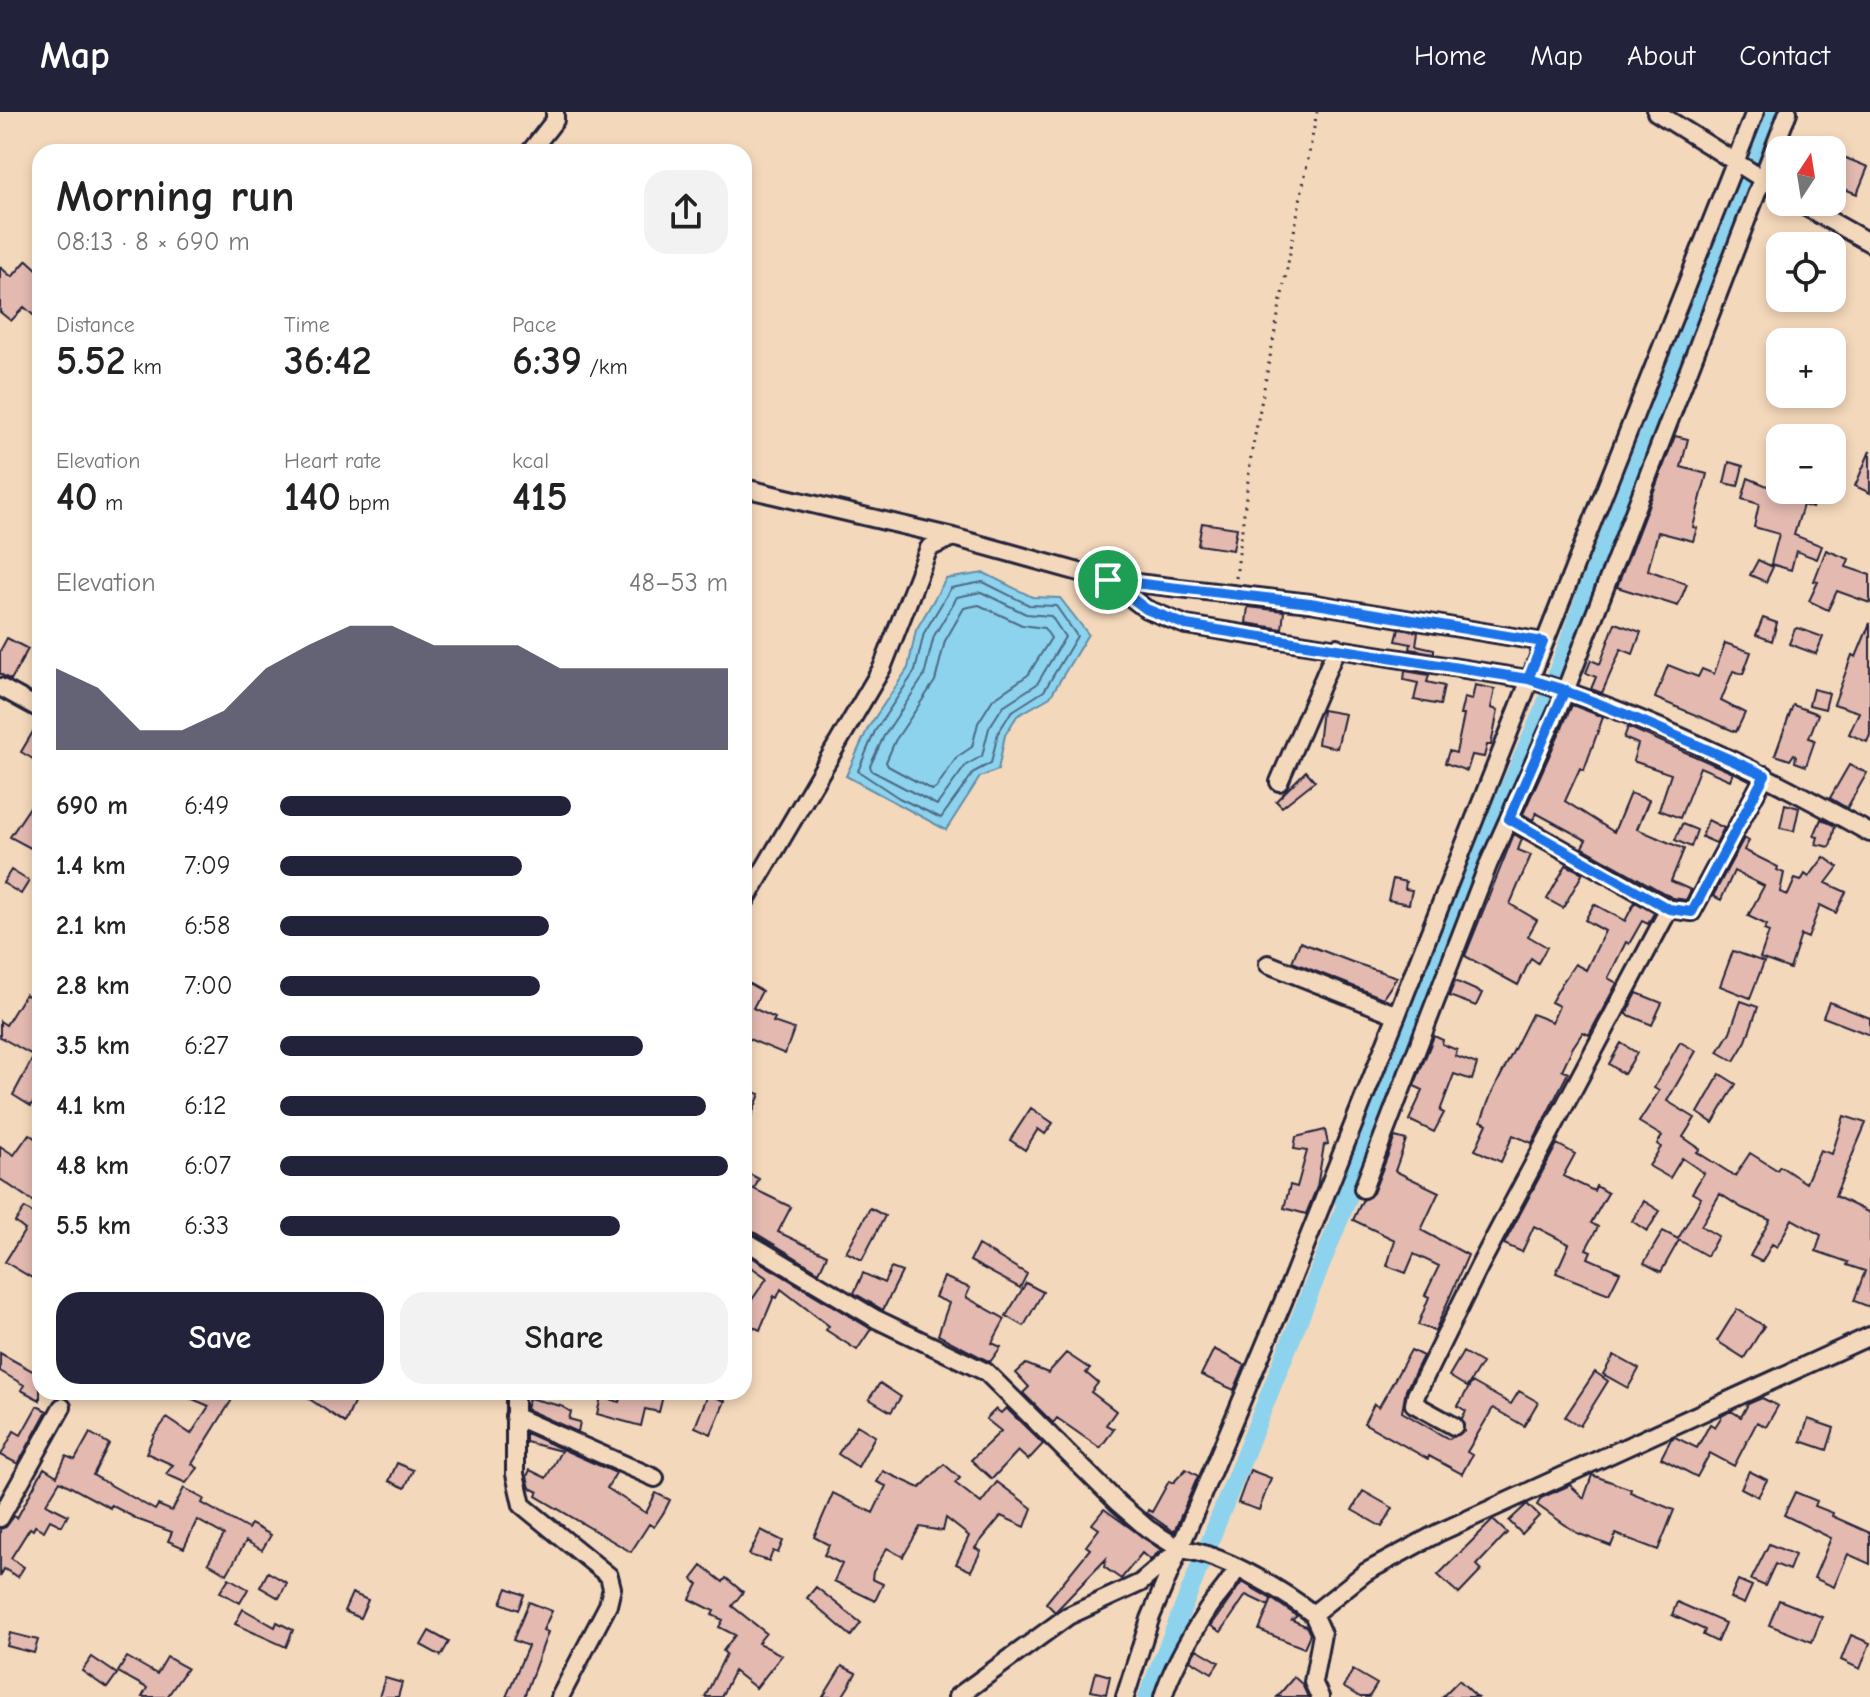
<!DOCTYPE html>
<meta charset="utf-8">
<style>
:root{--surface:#fff;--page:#f2f2f2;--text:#222;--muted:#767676;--accent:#22223b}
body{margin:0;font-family:"Comic Neue",sans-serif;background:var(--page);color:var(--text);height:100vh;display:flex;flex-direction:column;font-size:30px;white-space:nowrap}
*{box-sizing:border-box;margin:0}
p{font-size:26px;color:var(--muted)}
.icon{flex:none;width:44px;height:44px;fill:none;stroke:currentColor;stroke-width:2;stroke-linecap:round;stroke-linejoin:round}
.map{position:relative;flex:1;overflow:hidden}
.panel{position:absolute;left:32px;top:32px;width:720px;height:1256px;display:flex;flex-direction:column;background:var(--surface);border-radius:24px;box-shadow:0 4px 12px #0003}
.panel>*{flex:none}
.needle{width:52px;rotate:12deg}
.tools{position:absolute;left:1766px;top:24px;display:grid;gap:16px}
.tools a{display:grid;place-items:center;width:80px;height:80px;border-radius:16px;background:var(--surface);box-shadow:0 4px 12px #0003;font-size:40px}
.pin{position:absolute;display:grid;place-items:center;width:68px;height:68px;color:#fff;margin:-34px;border:4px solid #fff;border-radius:50%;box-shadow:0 2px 8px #0007}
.round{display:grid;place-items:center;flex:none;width:84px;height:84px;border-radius:24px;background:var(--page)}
.overview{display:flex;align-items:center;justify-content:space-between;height:136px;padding:0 24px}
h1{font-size:44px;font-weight:800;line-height:60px}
.metrics{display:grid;grid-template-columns:repeat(3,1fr);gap:12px;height:136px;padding:8px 24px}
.metrics div{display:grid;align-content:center}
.metrics b{font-size:40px;font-weight:800}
.metrics small{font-size:22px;font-weight:400}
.metrics p{font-size:22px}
.chart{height:224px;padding:16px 24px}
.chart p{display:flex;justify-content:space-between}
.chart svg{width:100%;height:144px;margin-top:8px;fill:var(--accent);opacity:.7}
.cta{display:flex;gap:16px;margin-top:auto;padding:16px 24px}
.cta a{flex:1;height:92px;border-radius:24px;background:var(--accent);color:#fff;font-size:32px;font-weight:800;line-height:92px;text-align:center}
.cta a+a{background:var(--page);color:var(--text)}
ul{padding:0 24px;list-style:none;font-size:26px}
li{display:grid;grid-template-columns:128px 96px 1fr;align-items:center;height:60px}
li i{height:20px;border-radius:10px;background:var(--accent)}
header{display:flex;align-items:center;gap:48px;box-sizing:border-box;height:112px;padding:0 40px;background:var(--accent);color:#fff}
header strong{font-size:38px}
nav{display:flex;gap:44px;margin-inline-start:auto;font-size:28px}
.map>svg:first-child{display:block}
.water{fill:#8dd3ee;stroke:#628ca6;stroke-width:2}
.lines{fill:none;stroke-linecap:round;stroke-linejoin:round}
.shore{stroke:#4d6983;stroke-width:2}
.canal{stroke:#8dd3ee;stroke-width:18}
.building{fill:#e3b9b0;stroke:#22223b;stroke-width:2}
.minor-casing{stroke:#22223b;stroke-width:22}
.path{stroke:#22223b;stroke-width:3;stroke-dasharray:2 6;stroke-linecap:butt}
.minor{stroke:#f4d8bb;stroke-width:16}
.route-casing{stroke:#fff;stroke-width:16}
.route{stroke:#1a73e8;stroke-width:10}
</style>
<header>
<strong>Map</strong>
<nav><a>Home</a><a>Map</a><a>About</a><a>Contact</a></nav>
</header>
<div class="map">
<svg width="1870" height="1585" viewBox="0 0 1870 1585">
<rect width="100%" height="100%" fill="#f4d8bb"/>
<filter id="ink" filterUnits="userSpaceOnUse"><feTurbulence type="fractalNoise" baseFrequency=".0125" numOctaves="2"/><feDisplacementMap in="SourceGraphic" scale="16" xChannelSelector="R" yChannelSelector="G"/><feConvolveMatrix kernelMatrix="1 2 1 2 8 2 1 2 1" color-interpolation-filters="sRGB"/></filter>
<g filter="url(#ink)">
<path class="water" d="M984 461 1032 485 1060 486 1088 522 1050 585 1017 604 1005 623 998 658 980 665 946 718 846 664 868 616 908 556 916 518 946 467Z"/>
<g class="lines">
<path class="shore" d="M983 470 1029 493 1056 494 1077 524 1044 579 1011 600 998 621 991 651 974 660 941 706 899 686 858 659 875 619 915 559 924 521 951 476Z
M981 480 1026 502 1051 504 1065 525 1037 572 1003 594 989 616 982 644 966 653 937 693 872 659 870 654 884 624 924 564 934 524 957 485Z
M979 493 1022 513 1044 516 1051 526 1028 563 993 587 978 611 972 635 957 645 936 676 932 678 888 654 886 650 895 629 935 569 945 529 964 496Z"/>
<path class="canal" d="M1343 1088 1463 780 1544 596 1589 473 1776 0
M1147 1585 1351 1079"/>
</g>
<path class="building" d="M1836 42 1868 55 1857 82 1832 72V51Z
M27 148 40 160V209L24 195 11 209 0 200V155L12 165Z
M1675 324 1688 327 1681 355 1707 362 1693 415 1697 416 1693 429 1658 420 1648 458 1687 472 1678 494 1617 475Z
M1870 339V381L1855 374Z
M1729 350 1743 354 1738 374 1724 371Z
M1748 366 1801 388 1804 378H1819L1812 396 1803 393 1794 423 1822 434 1817 447 1796 439 1791 458 1771 452 1779 422 1754 415 1759 392 1742 387Z
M1202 411 1237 416 1233 438 1198 433Z
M1826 438 1849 447 1846 455 1870 463V491L1837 479 1828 498 1809 489 1818 470 1814 469Z
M1758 448 1773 455 1766 470 1750 463Z
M1248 495 1284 499 1282 517 1246 511Z
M1763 506 1777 511 1772 529 1756 523Z
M1615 511 1641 520 1633 542 1621 537 1602 581 1591 577 1596 565 1586 561 1591 548 1600 552Z
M1870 511V623L1867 630 1849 622 1859 600 1834 592 1852 543 1856 545Z
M1798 516 1823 525 1816 542 1789 532 1795 517Z
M1399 517 1418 520 1416 533 1434 537V541L1410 537 1411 532 1396 529Z
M7 526 28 537 11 568 0 562V539Z
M1725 531 1751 540 1743 562 1733 559 1721 589 1745 601 1736 620 1655 586 1668 553 1698 565 1702 557 1714 562Z
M1405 559 1429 563 1427 570 1444 574 1440 593 1414 588 1418 571 1404 568Z
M1475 573 1495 577 1491 596 1498 598 1491 633H1487L1484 645 1472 643 1467 659 1445 651 1449 639 1456 641 1464 603H1460L1464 586 1472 588Z
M1813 577 1829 581 1825 597 1809 593Z
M1572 593 1603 605 1584 658 1580 656 1565 689 1614 720 1630 681 1649 688 1637 717 1684 737 1671 769 1691 778 1686 788 1673 786 1582 735 1586 728 1536 701 1533 708 1523 702Z
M1793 593 1818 602 1809 626 1815 628 1806 654 1795 650 1796 643 1794 642 1790 648 1775 643Z
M1322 598 1345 602 1337 636 1318 632Z
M40 608V635L33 647 21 640Z
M1628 615 1733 661 1730 668 1700 655 1680 706 1659 698 1671 662 1633 649 1638 632 1624 626Z
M1849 653 1867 661 1847 696 1830 686Z
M1306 659 1315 669 1282 695 1276 689Z
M40 680V741L10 725Z
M1785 692 1799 696 1794 719 1780 716Z
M1821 707 1835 714 1830 735 1816 732 1818 725 1814 724Z
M1708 708 1724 716 1716 731 1702 725Z
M1682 712 1697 718 1691 735 1675 728Z
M1514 722 1522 727 1518 738 1531 743 1510 792 1537 808 1528 824 1547 835 1538 851 1531 846 1518 873 1465 844Z
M1744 726 1749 729 1744 738 1778 755 1777 758 1784 761 1780 780 1788 783 1795 767 1801 769 1805 762 1809 765 1824 745 1838 755 1826 771 1846 780 1836 801 1820 793 1808 826 1801 823 1790 857 1760 846 1769 820 1764 818 1767 813 1748 804 1764 774 1734 759 1721 788 1713 784Z
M1566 753 1583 761 1563 796 1547 787Z
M11 758 29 769 21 782 3 771Z
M1393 767 1406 770 1405 777 1412 778 1409 792 1388 788Z
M1635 790 1654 801 1648 812 1642 809 1629 832 1626 830 1608 866 1617 871 1589 923 1583 920 1573 935 1562 958 1568 961 1532 1031 1513 1023 1501 1050 1475 1038 1487 1012 1481 1009 1491 983 1532 902 1552 910 1559 894 1551 890 1562 871 1575 852 1586 858 1605 819 1585 808 1594 792 1625 809Z
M1300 830 1352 850 1397 865 1383 886 1292 850Z
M1733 839 1764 850 1750 886 1720 874Z
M1455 869 1482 881 1476 894 1449 884Z
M748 871 762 879 753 896 775 906 773 910 794 917 785 942 744 925V878Z
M1637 881 1662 891 1652 913 1626 902Z
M25 882 40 890V917L33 929 40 933V979L31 994 13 983 34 944 0 925V909L6 913Z
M1741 889 1758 895 1746 929 1734 949 1718 940 1730 920Z
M1829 890 1870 906V923L1823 905Z
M1434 924 1443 928 1442 932 1457 938 1455 944 1477 952 1472 968 1454 962 1440 999 1444 1001 1434 1020 1409 1008 1423 978 1414 974Z
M1680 930 1696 939 1667 989 1695 1006 1683 1025 1700 1037 1697 1040 1735 1064 1750 1041 1777 1058 1780 1054 1806 1071 1820 1038 1832 1042 1844 1004 1866 1011 1835 1084 1870 1101V1195L1854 1189 1865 1159 1847 1153 1848 1150 1816 1139 1821 1123 1792 1107 1777 1135 1772 1132 1762 1150 1750 1144 1770 1108 1742 1096 1720 1082 1701 1114 1718 1124 1707 1144 1679 1128 1661 1160 1644 1151 1663 1119 1678 1127 1701 1086 1692 1081 1704 1061 1682 1046 1670 1066 1649 1054 1661 1035 1657 1032 1662 1024 1639 1010 1659 979 1654 976Z
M1621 931 1637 941 1624 962 1609 952Z
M1720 962 1736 972 1713 1011 1698 1001Z
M744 976 760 982 745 1020H744Z
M1031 996 1053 1011 1045 1022 1038 1017 1025 1038 1010 1028Z
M1325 1018 1328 1032 1324 1033 1317 1075 1306 1102 1284 1096 1290 1073 1297 1075 1307 1039 1294 1037 1296 1025Z
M29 1022 40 1030V1094L0 1067V1034L14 1043Z
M1395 1025 1406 1028 1395 1059 1439 1080 1421 1118 1468 1143 1435 1219 1418 1213 1429 1185 1425 1183 1439 1154 1414 1142 1406 1161 1387 1154 1395 1128 1353 1108 1362 1089 1373 1081Z
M1557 1032 1575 1042 1563 1064 1594 1079 1596 1074 1608 1081 1591 1111 1598 1115 1586 1137 1591 1139 1588 1146 1620 1160 1609 1182 1556 1161 1569 1132 1534 1114 1522 1140 1504 1132Z
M744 1059 759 1067 754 1077 791 1095 778 1120 827 1143 819 1160 744 1114Z
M1644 1089 1660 1099 1647 1119 1632 1109Z
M25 1096 40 1106V1156L34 1167 5 1150 25 1118 15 1110Z
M870 1096 885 1104 862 1148 846 1140Z
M978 1133 1027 1162 1020 1176 970 1149Z
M748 1143 871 1217 857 1238 826 1218 829 1214 781 1177 777 1186 774 1184 760 1218 744 1211V1186L751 1189 767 1166 744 1150Z
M891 1156 902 1160 883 1198 854 1181 863 1161 884 1171Z
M944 1165 970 1176 966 1185 1005 1207 992 1231 1001 1235 990 1250 938 1223 949 1191 935 1185Z
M1026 1171 1043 1180 1024 1214 1006 1204Z
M1737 1197 1764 1214 1744 1246 1717 1229Z
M1214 1237 1245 1253 1234 1278 1201 1263Z
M1411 1238 1423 1244 1406 1278 1402 1300 1449 1327 1464 1319 1462 1306 1466 1299 1458 1294 1472 1270 1511 1292 1519 1279 1538 1290 1524 1314 1493 1296 1467 1340 1472 1343 1462 1362 1429 1344 1428 1347 1364 1311 1374 1292 1379 1295Z
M1463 1240 1482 1251 1467 1275 1449 1264Z
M0 1241 40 1263V1288L21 1278 24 1273 0 1259Z
M1066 1241 1090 1257 1086 1261 1098 1271 1091 1280 1116 1299 1106 1313 1114 1317 1100 1336 1057 1306 1053 1311 1023 1281 1029 1275 1016 1261 1026 1252 1048 1261Z
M1614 1243 1639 1257 1628 1276 1603 1262Z
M1595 1260 1608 1269 1580 1314 1565 1305Z
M880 1271 901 1285 891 1300 869 1287Z
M176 1280H219L233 1286 192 1352 198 1356 186 1371 166 1362 173 1353 146 1341 154 1323 167 1306 191 1322 209 1294Z
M299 1280H359L345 1311Z
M623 1280H664L659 1300 645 1297 641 1314 597 1302 601 1285 620 1290Z
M708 1282 725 1289 711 1322 695 1315Z
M529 1286 561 1294 571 1300 569 1307 580 1310 578 1320 526 1297Z
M1762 1286 1778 1294 1766 1315 1757 1310 1734 1354 1710 1341 1697 1365 1661 1346 1671 1327 1675 1325 1697 1336 1710 1312 1715 1315 1722 1304 1731 1299 1741 1305 1748 1292Z
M37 1294 47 1299 18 1352 1 1343 14 1319 21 1323Z
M1006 1296 1043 1332 1028 1348 1018 1339 992 1367 971 1348 1001 1319 986 1307 996 1297 1001 1301Z
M1808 1307 1834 1316 1827 1338 1801 1329Z
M857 1313 875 1324 858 1355 838 1342Z
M90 1321 109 1332 93 1363 155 1398 158 1393 172 1399 184 1376 204 1387 202 1391 248 1417 251 1412 271 1423 262 1438 246 1429 227 1462 208 1451 224 1423 197 1408 184 1436 168 1429 172 1420 139 1408 111 1393 110 1396 60 1369 46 1392 68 1403 62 1414 50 1408 44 1419 35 1414 33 1418 30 1416 11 1446 24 1455 18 1465 4 1457 0 1465V1417L6 1415 14 1404 17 1406 44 1356 57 1364 66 1344 75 1348Z
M526 1321 616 1361 607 1376 646 1401 656 1381 670 1388 664 1400 654 1415 649 1412 631 1440 536 1384 538 1380 530 1376 527 1364 530 1358 546 1366 561 1339 526 1330Z
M397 1351 413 1358 405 1376 389 1369Z
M944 1352 960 1366 955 1371 981 1391 997 1370 1032 1396 1025 1415 1001 1404 975 1436 981 1439 971 1459 956 1452 969 1424 946 1406 943 1419 920 1415 903 1445 887 1436 873 1460 872 1467 883 1472 875 1489 834 1469 842 1452 824 1443 829 1433 814 1425 833 1381 873 1401 886 1374 877 1370 883 1359 920 1376Z
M1186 1357 1198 1364 1174 1420 1147 1401 1148 1398 1152 1400 1169 1369 1173 1371Z
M1250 1358 1271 1366 1259 1398 1238 1391Z
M1749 1359 1767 1368 1758 1385 1741 1376Z
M1592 1363 1631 1377 1630 1380 1674 1398 1658 1438 1616 1422 1611 1434 1577 1421 1537 1393 1541 1386 1570 1373 1584 1386Z
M1363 1379 1393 1396 1382 1415 1352 1398Z
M1795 1380 1817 1389 1815 1394 1833 1401 1832 1404 1870 1421V1452L1848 1442 1834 1475 1814 1466 1831 1426 1784 1403Z
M1527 1392 1539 1404 1522 1422 1509 1409Z
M1104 1397 1161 1438 1150 1448 1142 1441 1121 1467 1104 1455 1106 1447 1055 1500 1046 1491 1090 1437 1086 1434 1099 1417 1092 1412Z
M1493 1408 1507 1421 1477 1453 1482 1458 1459 1482 1438 1463Z
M761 1418 783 1429 778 1441 773 1439 769 1449 749 1443Z
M1769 1432 1795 1443 1789 1458 1775 1452 1765 1474 1751 1468Z
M702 1454 723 1470 726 1466 743 1480 732 1494 766 1521 758 1531 782 1543 756 1576 734 1559 721 1585H705L726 1542 723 1539 735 1523 719 1515 723 1508 712 1503 714 1499 690 1487 698 1472 692 1467Z
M268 1460 287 1471 279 1486 260 1475Z
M229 1466 248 1477 240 1491 220 1480Z
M1738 1468 1752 1474 1744 1492 1730 1486Z
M1242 1470 1271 1487 1269 1494 1246 1483 1221 1520 1211 1514Z
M816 1475 861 1511 851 1524 807 1486Z
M507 1476 524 1483 518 1498 501 1491Z
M352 1481 368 1488 360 1506 344 1499Z
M1272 1487 1297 1504 1292 1508 1306 1514 1310 1522 1304 1536 1259 1518Z
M1779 1488 1822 1505 1812 1530 1769 1513Z
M529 1490 552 1499 543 1518 548 1520 524 1585H506L528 1534 513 1528Z
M1677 1490 1725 1511 1717 1530 1703 1523 1705 1518 1672 1503Z
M243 1497 275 1515 277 1510 293 1518 286 1535 235 1512Z
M429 1519 449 1530 441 1544 421 1533Z
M10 1521 38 1528 34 1541 7 1534Z
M1851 1523 1870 1531 1860 1557 1841 1548Z
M1197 1537 1219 1550 1212 1561 1190 1548Z
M92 1545 117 1562 107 1576 82 1559Z
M127 1545 157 1562 167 1545 187 1556 167 1585H142L147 1576 118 1560Z
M842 1554 856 1561 849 1574 842 1585H823Z
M1353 1558 1377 1572 1369 1585H1360L1343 1575Z
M1096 1560 1110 1564 1106 1582 1091 1579Z
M1294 1565 1302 1572 1308 1585H1277Z
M385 1566 402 1571 398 1585H379Z
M1459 1568 1477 1585H1442Z"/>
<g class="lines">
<g class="minor-casing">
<path id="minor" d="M1656 0 1780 78
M530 40 555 8V0
M1797 90 1870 131
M744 376 953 425
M1110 468 1310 491 1543 530
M0 575 40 597
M1279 670 1337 535
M1509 707 1669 797 1692 800 1765 663
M744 791 882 556 929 436 953 425 1108 468 1146 497 1186 513 1528 567C1648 604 1762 660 1870 721
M1268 852 1397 903
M1363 1077 1488 753 1561 590 1788 0
M744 1128 876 1207 986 1260 1118 1391 1148 1417 1180 1437
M515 1280V1362L522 1393 609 1464 612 1476 608 1493 560 1585
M514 1304 655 1366
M1454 1314 1414 1292 1416 1283 1480 1153 1669 797
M0 1406 62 1295
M1313 1502 1322 1522 1313 1570 1320 1585
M957 1585 1068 1504 1140 1471 1180 1437C1220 1441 1281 1477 1313 1502L1366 1460 1438 1421 1870 1224
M1125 1585 1150 1507 1283 1190 1755 0
M1163 1585C1172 1555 1190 1525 1207 1499 1217 1483 1229 1474 1236 1457"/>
</g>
<path class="path" d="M1236 466 1251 344 1317 0"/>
<use href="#minor" class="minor"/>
</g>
</g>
<g class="lines" filter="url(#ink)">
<g class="route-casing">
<path id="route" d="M1108 468 1146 497 1186 513 1528 567 1565 578 1509 707 1669 797 1692 800 1765 663C1687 629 1610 592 1528 567L1543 530 1310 491 1108 468"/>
</g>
<use href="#route" class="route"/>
</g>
</svg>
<div class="tools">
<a><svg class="needle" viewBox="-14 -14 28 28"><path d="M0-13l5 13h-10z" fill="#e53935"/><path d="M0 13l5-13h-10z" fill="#767676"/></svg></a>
<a><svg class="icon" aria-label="locate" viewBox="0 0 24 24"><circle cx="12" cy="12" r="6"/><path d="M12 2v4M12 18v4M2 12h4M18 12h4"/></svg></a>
<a>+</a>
<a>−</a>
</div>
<div class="pin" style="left:1108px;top:468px;background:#1e9e55"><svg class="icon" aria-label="arrive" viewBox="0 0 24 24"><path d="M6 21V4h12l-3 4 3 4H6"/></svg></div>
<section class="panel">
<div class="overview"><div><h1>Morning run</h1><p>08:13 · 8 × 690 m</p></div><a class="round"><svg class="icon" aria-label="share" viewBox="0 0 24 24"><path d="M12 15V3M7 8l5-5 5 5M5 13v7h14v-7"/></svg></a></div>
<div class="metrics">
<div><p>Distance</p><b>5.52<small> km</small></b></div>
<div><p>Time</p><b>36:42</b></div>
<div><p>Pace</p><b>6:39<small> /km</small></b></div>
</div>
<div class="metrics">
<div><p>Elevation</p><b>40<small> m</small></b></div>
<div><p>Heart rate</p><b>140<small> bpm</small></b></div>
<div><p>kcal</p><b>415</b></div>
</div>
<div class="chart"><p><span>Elevation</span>48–53 m</p>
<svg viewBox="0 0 160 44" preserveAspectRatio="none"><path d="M0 44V19L10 25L20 38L30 38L40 32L50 19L60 12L70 6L80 6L90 12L100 12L110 12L120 19L130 19L140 19L150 19L160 19V44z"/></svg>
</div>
<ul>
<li><b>690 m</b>6:49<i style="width:65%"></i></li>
<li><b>1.4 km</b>7:09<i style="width:54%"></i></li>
<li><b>2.1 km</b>6:58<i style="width:60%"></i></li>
<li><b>2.8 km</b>7:00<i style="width:58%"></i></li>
<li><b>3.5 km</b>6:27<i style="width:81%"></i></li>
<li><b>4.1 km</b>6:12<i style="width:95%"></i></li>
<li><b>4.8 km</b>6:07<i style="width:100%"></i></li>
<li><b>5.5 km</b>6:33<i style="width:76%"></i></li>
</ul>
<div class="cta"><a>Save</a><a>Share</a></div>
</section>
</div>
